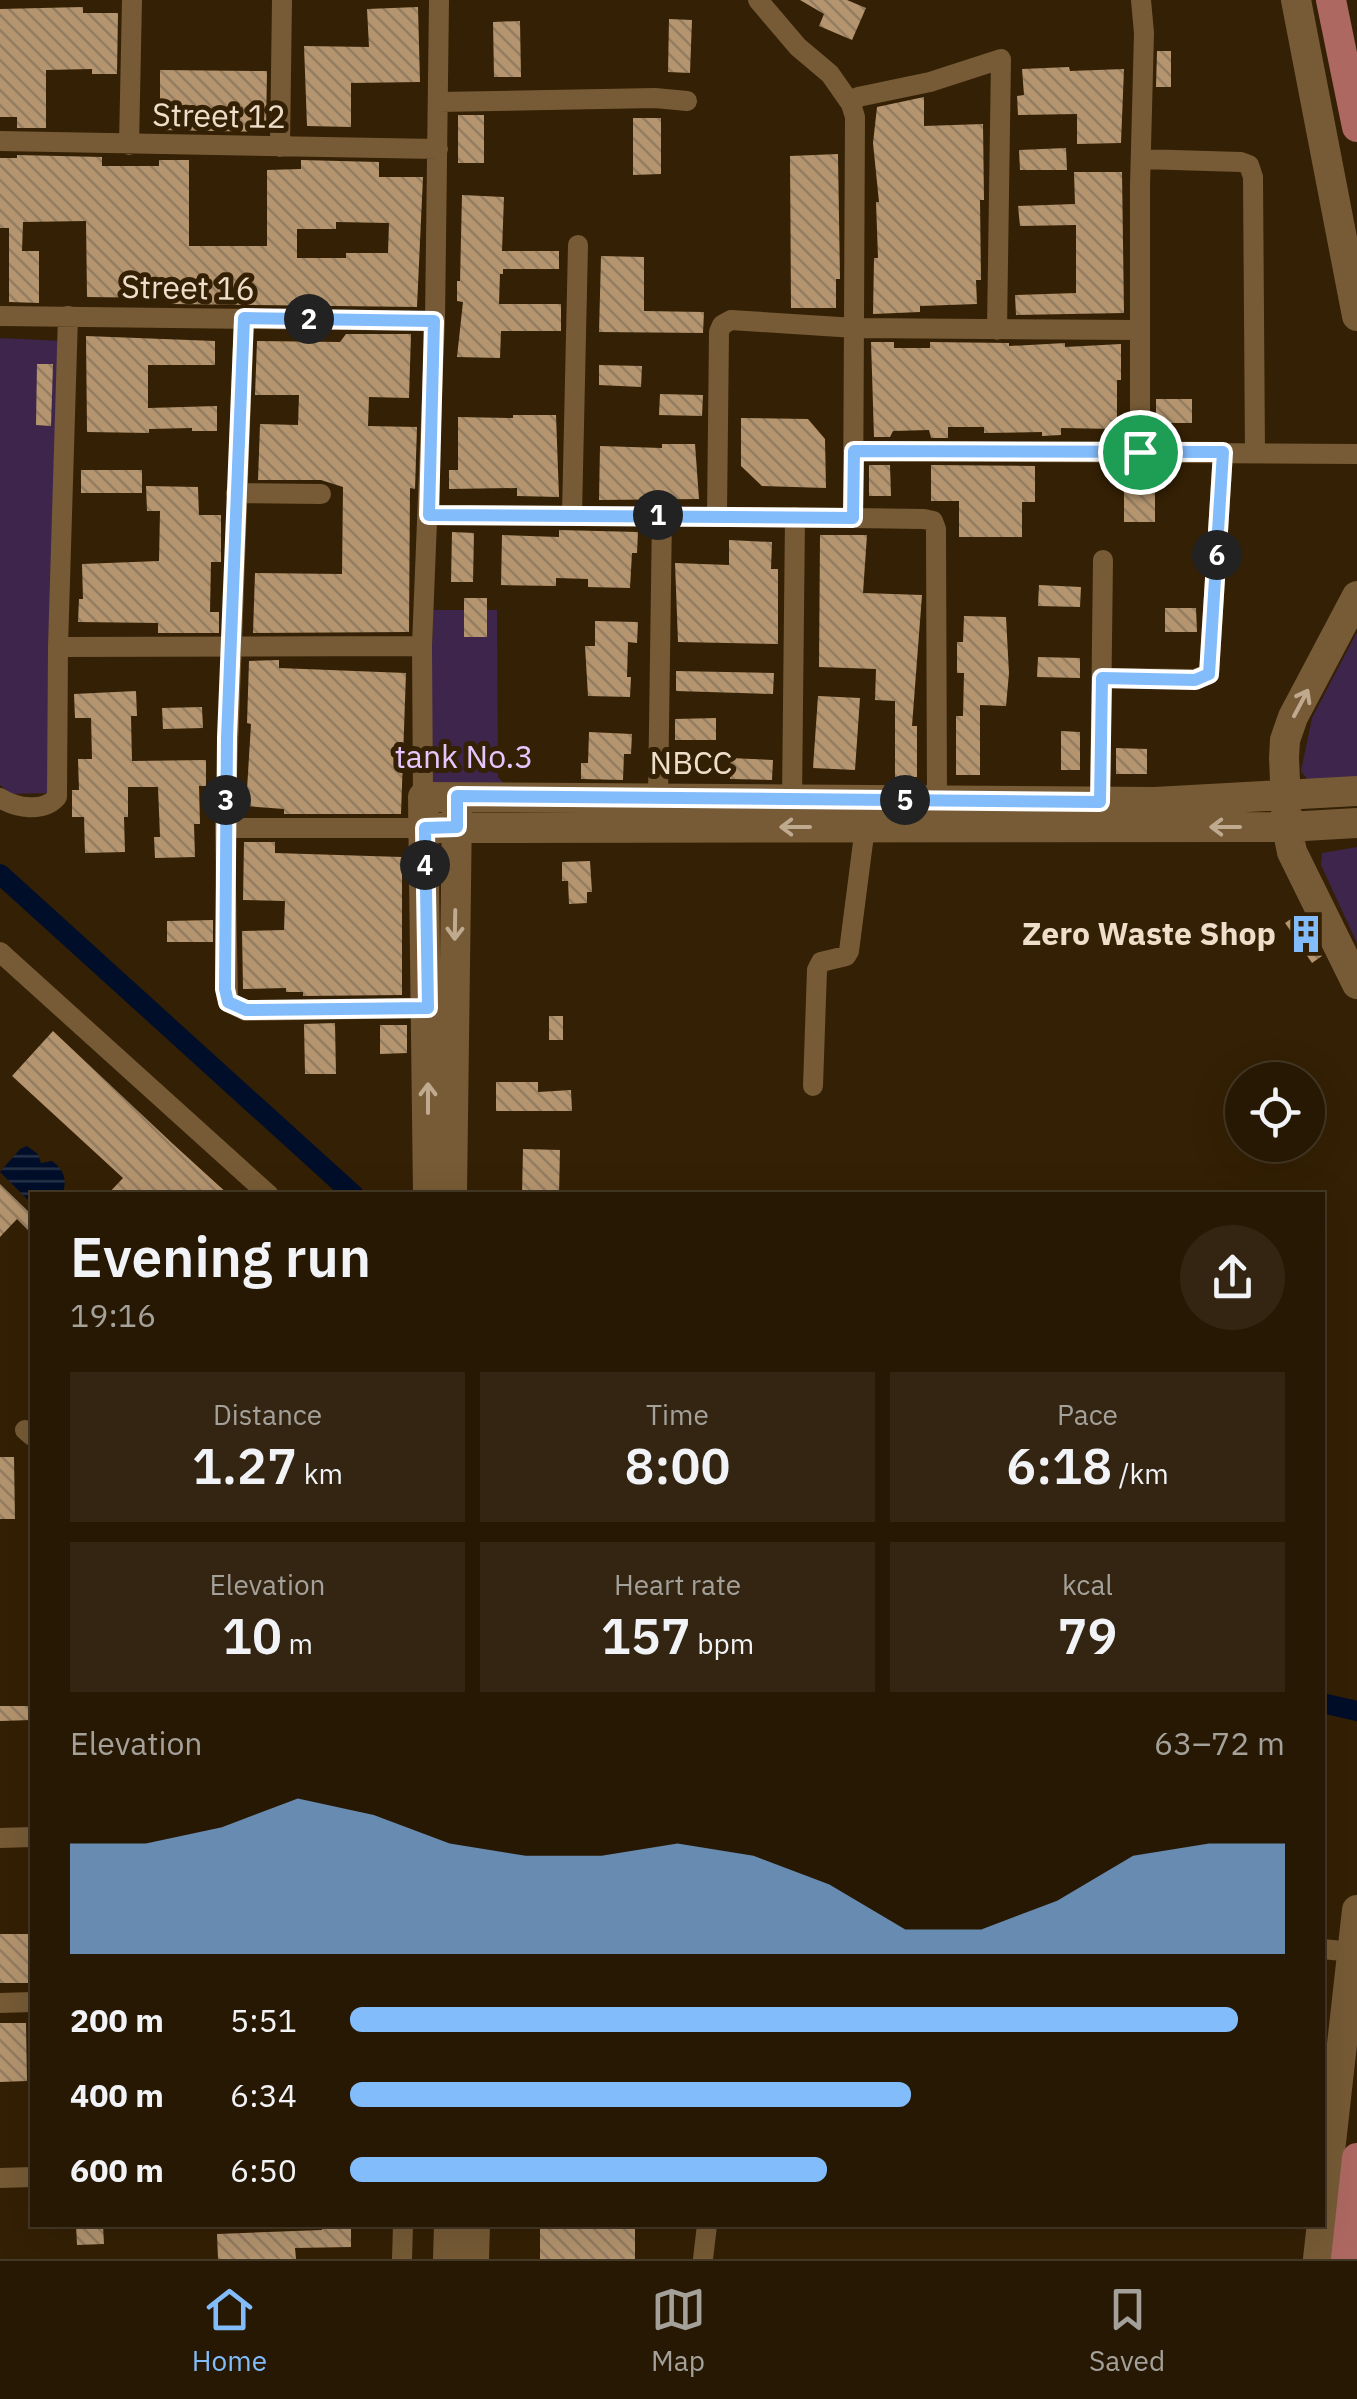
<!DOCTYPE html>
<meta charset="utf-8">
<style>
:root{--surface:#271803;--page:#332512;--text:#f1f3f6;--muted:#a4a09a;--line:#433725;--accent:#83bcfb}
body{margin:0;font-family:"IBM Plex Sans",sans-serif;background:var(--page);color:var(--text);height:100vh;display:flex;flex-direction:column;font-size:38px;white-space:nowrap}
*{box-sizing:border-box;margin:0}
p{font-size:32px;color:var(--muted)}
.icon{flex:none;width:55px;height:55px;fill:none;stroke:currentColor;stroke-width:2;stroke-linecap:round;stroke-linejoin:round}
.map{position:relative;flex:1;overflow:hidden}
.drawer{position:absolute;left:30px;top:1192px;width:1295px;height:1035px;display:flex;flex-direction:column;background:var(--surface);border-radius:0px;box-shadow:0 10px 40px #0002,0 0 0 2px var(--line)}
.drawer>*{flex:none}
.fabs{position:absolute;left:1225px;top:1062px;display:grid;gap:20px}
.fabs a{display:grid;place-items:center;width:100px;height:100px;border-radius:50%;background:var(--surface);box-shadow:0 10px 40px #0002,0 0 0 2px var(--line);font-size:50px}
.pin{position:absolute;display:grid;place-items:center;width:85px;height:85px;color:#fff;margin:-42px;border:5px solid #fff;border-radius:50%;box-shadow:0 2px 10px #0007}
.km{position:absolute;width:50px;height:50px;margin:-25px;border-radius:50%;background:#222;color:#fff;font-size:28px;line-height:50px;text-align:center}
.round{display:grid;place-items:center;flex:none;width:105px;height:105px;border-radius:52px;background:var(--page)}
.head{display:flex;align-items:center;justify-content:space-between;height:170px;padding:0 40px}
h1{font-size:55px;font-weight:600;line-height:75px}
.metrics{display:grid;grid-template-columns:repeat(3,1fr);gap:15px;height:170px;padding:10px 40px}
.metrics div{display:grid;align-content:center;border-radius:0px;background:var(--page);text-align:center}
.metrics b{font-size:50px;font-weight:600}
.metrics small{font-size:28px;font-weight:400}
.metrics p{font-size:28px}
.chart{height:280px;padding:20px 40px}
.chart p{display:flex;justify-content:space-between}
.chart svg{width:100%;height:180px;margin-top:10px;fill:var(--accent);opacity:.7}
ul{padding:0 40px;list-style:none;font-size:32px}
li{display:grid;grid-template-columns:160px 120px 1fr;align-items:center;height:75px}
li i{height:25px;border-radius:12px;background:var(--accent)}
.tabs{display:flex;justify-content:space-around;align-items:center;height:140px;border-top:2px solid var(--line);background:var(--surface);font-size:28px;color:var(--muted)}
.tabs a{display:grid;justify-items:center;gap:5px}
.tabs .active{color:var(--accent)}
.map>svg:first-child{display:block}
.green{fill:#3e254c}
.water{fill:url(#water-rules)}
.lines{fill:none;stroke-linecap:round;stroke-linejoin:round}
.canal{stroke:#000e29;stroke-width:20}
.building{fill:url(#building-back-hatch);fill-rule:evenodd}
.street{stroke:#775b36;stroke-width:20}
.secondary{stroke:#775b36;stroke-width:30}
.primary{stroke:#ae6862;stroke-width:30}
.oneway{stroke:#bfaa8f}
.route-casing{stroke:#fff;stroke-width:20}
.route{stroke:#83bcfb;stroke-width:12}
.labels{text-anchor:middle;stroke-width:10;stroke-linejoin:round;paint-order:stroke}
.street-label{font-size:32px;fill:#efdeca;stroke:#342004}
.park-label{font-size:32px;fill:#e7c6fd;stroke:#342004}
.poi-label{font-size:32px;font-weight:bold;fill:#efdeca;stroke:#342004;text-anchor:end}
</style>
<div class="map">
<svg width="1357" height="2259" viewBox="0 0 1357 2259">
<defs>
<pattern id="water-rules" width="6" height="5" patternUnits="userSpaceOnUse" patternTransform="scale(2.5)"><rect width="6" height="5" fill="#000e29"/><path d="M0 2.5h6" fill="none" stroke="#263147"/></pattern>
<pattern id="building-back-hatch" width="6" height="6" patternUnits="userSpaceOnUse" patternTransform="scale(2.5)"><rect width="6" height="6" fill="#b4956f"/><path d="M-1 5l2 2M0 0l6 6M5-1l2 2" fill="none" stroke="#947c60"/></pattern>
</defs>
<rect width="100%" height="100%" fill="#342004"/>
<path class="green" d="M0 338 63 341 48 793 11 794 0 785Z
M433 610H497L498 777 508 788 428 796Z
M1357 632V782L1308 780 1301 771 1312 718Z
M1357 847V943L1321 865 1322 853Z"/>
<path class="water" d="M27 1146 38 1154 41 1163 52 1161C64 1169 68 1181 62 1195H32V1204L0 1172 20 1149Z"/>
<g class="lines">
<path class="canal" d="M0 874 354 1195
M1322 1703 1357 1711"/>
</g>
<path class="building" d="M800 0H847L866 8 852 40 819 26 824 14Z
M83 7V13H118L117 74H92V69L46 70V128H17V117H0V9Z
M418 7 420 82 351 83V127L307 126 304 46 369 47 367 9Z
M669 19 692 20 690 73 668 72Z
M520 21 521 77H494L493 22Z
M1157 51H1171V87H1156Z
M1069 67 1070 71 1124 69 1121 143 1077 144V114L1018 115 1017 96 1024 95 1022 69Z
M160 70 267 71 266 132 160 130Z
M924 97V126L983 124 984 200H980L981 280H976L977 304 920 306V312L873 314 874 258H878L876 202H879L873 143 877 107Z
M458 115H484V163H458Z
M633 118H661V174L633 175Z
M1066 148 1067 170H1020L1019 150Z
M838 154 840 279H836V308H791L790 156Z
M17 155 102 157V166H159V160H189V246H267V170L301 169V160L379 162V177H423L417 307 171 304V298L87 297 86 221 23 222 22 251H39V303L9 302V228H0V158H17ZM336 222 389 223 388 253H346V258H297V229H336Z
M1074 172H1122L1124 313 1016 315 1015 295 1076 293V225L1020 226 1018 206 1075 204Z
M462 195 504 197 502 251H559V269H503V274H500L499 304H561V331H501L500 358 457 357 463 302 457 301V281H460Z
M601 256 644 257V311L704 312 703 333 599 332Z
M346 334H411L409 398 369 397 368 426 417 427 415 489 410 488 409 632 253 633 255 573 342 574 343 487 321 480H258L260 424 298 425 299 395H255L257 341 340 342Z
M86 336 215 341V365H148V408L217 406V431H192V428L149 429V433L87 432Z
M871 342H894V348H930V342L1009 343V346L1065 343V347L1121 344V380H1117V429L1061 428V435L1042 436V432L984 433V427H948V438H931L929 430 893 431 890 437H874Z
M37 364H53L51 426 36 425Z
M599 365 642 366 641 387 599 385Z
M660 394 703 395 702 416 659 415Z
M1156 399H1192V423H1156Z
M513 415H556L559 497 517 496V488L449 489V470H458V417L513 418Z
M741 418 808 419 825 439 826 488 762 486 741 466Z
M662 444H695L699 499 599 500 600 446 662 448Z
M869 465H890L891 496H869Z
M931 465 1035 466V502H1022V537H959V501H931Z
M1124 466 1155 467V522H1124Z
M81 470H142V493H81Z
M146 486 198 487 199 515H221V562H211L210 612H219V633H158V623L78 622 79 599H83L82 564 159 561 160 511H147Z
M559 530 638 532 637 553H632L630 588 588 587V579L556 578V586L501 585 502 535 559 537Z
M452 532 474 533 473 582H451Z
M820 535H867L863 593 922 595 912 726H917V777H895V701L875 700 876 669 819 667Z
M729 540 772 542 771 569H778V644L678 642 675 563 729 565Z
M1039 585 1081 587 1080 607 1038 606Z
M464 598H487V637H464Z
M1165 608H1196L1197 632H1165Z
M964 616 1006 617 1009 673 1006 706 980 705V775H956V716H963L964 673H957V642H963Z
M595 621 638 622 637 643 628 642 627 677H631L630 697 588 696 585 646H595Z
M1038 657 1080 658V678L1037 677Z
M279 660V668L406 673 401 814H284V809L246 806 251 724 247 723 249 661Z
M676 671 774 673 773 694 676 691Z
M136 691 137 716H131L132 761 206 760V786H199L200 824H194L195 857 155 858 154 837H160L158 787H128V817H124L125 852 85 853 84 817H72V790H79L78 759H92L91 718H75L74 694Z
M818 696 860 698 855 770 813 768Z
M202 707 203 728 163 729 162 708Z
M716 718V740H675V719Z
M1061 731 1080 732V770H1061Z
M589 732 632 734 631 754H624L623 780 581 779V763H588Z
M1116 748 1147 749V774H1116Z
M730 758 773 760 772 780 730 779Z
M244 842H275V853L402 857V995L303 996V992H286V988L243 989 242 931 284 930 285 901 243 900Z
M590 861 592 892H587V903L569 904 568 881H562V862Z
M1298 914 1322 956 1312 963 1285 923Z
M213 920V942H167V921Z
M549 1016H563V1040H549Z
M335 1023 336 1074H305L304 1024Z
M380 1025H407V1053L380 1054Z
M53 1031 173 1144 229 1195H107L123 1178 12 1076Z
M496 1082H538V1092L571 1090 572 1111H496Z
M523 1149 560 1150 559 1195H522Z
M0 1184 32 1215V1234L17 1219 0 1237Z
M0 1457H14L15 1519H0Z
M0 1706H32V1720L0 1721Z
M0 1934H32V1983H0Z
M0 2023H26L27 2081 0 2082Z
M76 2225H103L104 2244 77 2245Z
M322 2225H351V2247L295 2248 296 2259H218L217 2234 322 2230Z
M540 2225H635V2259H540Z"/>
<g class="lines">
<path class="street" d="M758 0 798 47 830 74 851 104
M438 102 655 98 687 101
M0 141 438 149
M129 145 132 0
M280 147 282 0
M1141 159 1241 162 1249 165 1253 177 1255 453
M0 316 435 321
M244 319 225 828 228 1002 246 1011 428 1008
M853 451 1357 454
M1140 452V186L1144 33 1141 0
M236 493 321 494
M429 515 853 518 855 117 851 104 858 97 930 82 1001 59 997 330
M572 515 578 245
M717 516 719 332 722 325 731 320 855 328 1139 330
M853 518 924 519 933 521 936 529 937 800
M58 647 422 646
M1102 678 1195 679 1209 674 1223 452
M423 797 422 646 435 321 439 0
M0 798C17 808 43 813 57 797L58 647 68 316
M658 798 662 515
M792 799 795 517
M1100 802 1103 560
M225 828H425
M0 952 269 1195
M813 1086 817 970 821 962 846 956 849 951 865 827
M25 1430 32 1436
M0 1838 32 1837
M1322 1949 1353 1952
M0 2003 32 2002
M0 2178 32 2177
M402 2259 403 2225
M703 2259 707 2225"/>
<path class="secondary" d="M1296 0 1357 316
M1357 596 1293 717 1285 740 1284 758 1287 827 1292 852 1357 984
M425 828 1287 827 1357 823
M428 1195 423 797 1155 802 1357 791
M452 1195 457 809
M448 2259 449 2225
M474 2259 475 2225
M1318 2259 1357 1910"/>
<path class="primary" d="M1331 0 1357 127
M1346 2259 1357 2158"/>
</g>
<defs><path id="oneway-shaft" d="M-6 0H5M1.5-3L5.5 0L1.5 3" fill="none" stroke-width="1.6" stroke-linecap="round" stroke-linejoin="round" transform="scale(2.5)"/></defs>
<g class="oneway">
<use href="#oneway-shaft" transform="translate(1301 703) rotate(-62)"/>
<use href="#oneway-shaft" transform="translate(795 827) rotate(180)"/>
<use href="#oneway-shaft" transform="translate(1225 827) rotate(180)"/>
<use href="#oneway-shaft" transform="translate(455 925) rotate(91)"/>
<use href="#oneway-shaft" transform="translate(428 1098) rotate(-90)"/>
</g>
<g class="lines">
<g class="route-casing">
<path id="route" d="M244 318 434 321 429 515 853 518 854 451 1223 452 1209 674 1195 680 1102 678 1100 802 457 796V827L425 828 428 1008 246 1010 228 1002 225 989 227 738Z"/>
</g>
<use href="#route" class="route"/>
</g>
<defs>
<g id="building-bare" transform="scale(3)"><path d="M-4-6H4V6H1V3H-1V6H-4ZM-2.5-4.3h1.7v1.8h-1.7ZM.8-4.3h1.7v1.8H.8ZM-2.5-1h1.7V.8h-1.7ZM.8-1h1.7V.8H.8Z" fill="#83bcfb" stroke="#342004" stroke-width="2.5" paint-order="stroke"/></g>
</defs>
<g fill-rule="evenodd">
<use href="#building-bare" x="1306" y="934"/>
</g>
<g class="labels">
<g class="street-label">
<text transform="translate(219 116) rotate(1)" y="11">Street 12</text>
<text transform="translate(188 288) rotate(1)" y="11">Street 16</text>
<text x="691" y="774">NBCC</text>
</g>
<g class="park-label">
<text x="464" y="768">tank No.3</text>
</g>
<g class="poi-label">
<text x="1276" y="945">Zero Waste Shop</text>
</g>
</g>
</svg>
<div class="fabs">
<a><svg class="icon" aria-label="locate" viewBox="0 0 24 24"><circle cx="12" cy="12" r="6"/><path d="M12 2v4M12 18v4M2 12h4M18 12h4"/></svg></a>
</div>
<div class="pin" style="left:1140px;top:452px;background:#1e9e55"><svg class="icon" aria-label="arrive" viewBox="0 0 24 24"><path d="M6 21V4h12l-3 4 3 4H6"/></svg></div>
<b class="km" style="left:658px;top:515px">1</b>
<b class="km" style="left:309px;top:319px">2</b>
<b class="km" style="left:226px;top:800px">3</b>
<b class="km" style="left:425px;top:865px">4</b>
<b class="km" style="left:905px;top:800px">5</b>
<b class="km" style="left:1217px;top:555px">6</b>
<section class="drawer">
<div class="head"><div><h1>Evening run</h1><p>19:16</p></div><a class="round"><svg class="icon" aria-label="share" viewBox="0 0 24 24"><path d="M12 15V3M7 8l5-5 5 5M5 13v7h14v-7"/></svg></a></div>
<div class="metrics">
<div><p>Distance</p><b>1.27<small> km</small></b></div>
<div><p>Time</p><b>8:00</b></div>
<div><p>Pace</p><b>6:18<small> /km</small></b></div>
</div>
<div class="metrics">
<div><p>Elevation</p><b>10<small> m</small></b></div>
<div><p>Heart rate</p><b>157<small> bpm</small></b></div>
<div><p>kcal</p><b>79</b></div>
</div>
<div class="chart"><p><span>Elevation</span>63–72 m</p>
<svg viewBox="0 0 160 44" preserveAspectRatio="none"><path d="M0 44V17L10 17L20 13L30 6L40 10L50 17L60 20L70 20L80 17L90 20L100 27L110 38L120 38L130 31L140 20L150 17L160 17V44z"/></svg>
</div>
<ul>
<li><b>200 m</b>5:51<i style="width:95%"></i></li>
<li><b>400 m</b>6:34<i style="width:60%"></i></li>
<li><b>600 m</b>6:50<i style="width:51%"></i></li>
</ul>
</section>
</div>
<nav class="tabs">
<a class="active"><svg class="icon" aria-label="home" viewBox="0 0 24 24"><path d="M3 11l9-7 9 7M6 9v11h12V9"/></svg>Home</a>
<a><svg class="icon" aria-label="map" viewBox="0 0 24 24"><path d="M3 6l6-2 6 2 6-2v14l-6 2-6-2-6 2zM9 4v14M15 6v14"/></svg>Map</a>
<a><svg class="icon" aria-label="saved" viewBox="0 0 24 24"><path d="M7 4h10v16l-5-4-5 4z"/></svg>Saved</a>
</nav>
